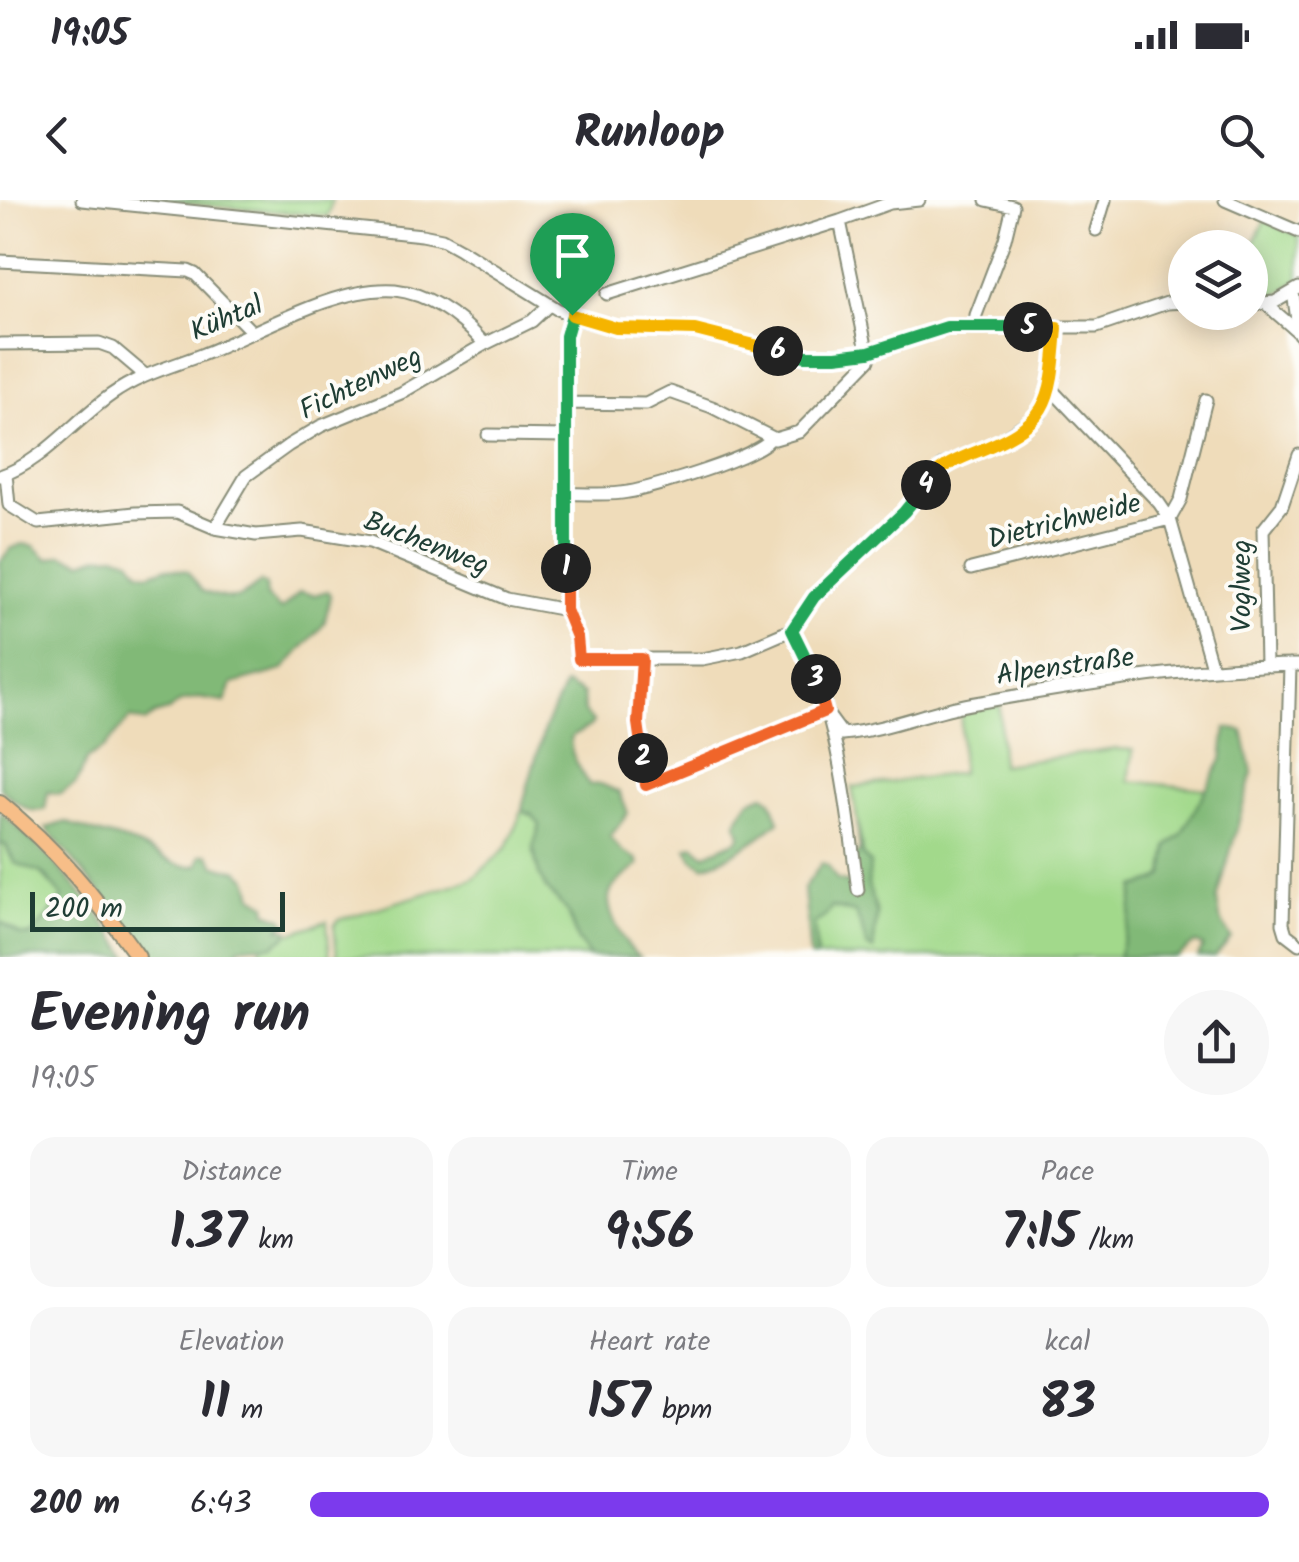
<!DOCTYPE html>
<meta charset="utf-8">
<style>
:root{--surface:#fff;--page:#f7f7f7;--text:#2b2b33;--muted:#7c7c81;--accent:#7c3aed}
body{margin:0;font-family:Kalam,sans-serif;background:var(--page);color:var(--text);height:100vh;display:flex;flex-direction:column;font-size:38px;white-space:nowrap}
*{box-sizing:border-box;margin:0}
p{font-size:32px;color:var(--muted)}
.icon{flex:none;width:55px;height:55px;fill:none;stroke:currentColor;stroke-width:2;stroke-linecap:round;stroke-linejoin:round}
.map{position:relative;height:757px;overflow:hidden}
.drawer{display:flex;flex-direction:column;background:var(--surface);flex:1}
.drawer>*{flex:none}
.buttons{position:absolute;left:1168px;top:30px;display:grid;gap:20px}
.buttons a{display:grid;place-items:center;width:100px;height:100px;border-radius:50%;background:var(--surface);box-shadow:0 5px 25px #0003;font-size:50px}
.scale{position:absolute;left:30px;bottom:25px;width:255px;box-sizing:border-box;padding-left:10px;border:5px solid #1f3d34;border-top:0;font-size:28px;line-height:35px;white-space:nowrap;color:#1f3d34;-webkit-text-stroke:8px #fdfcf7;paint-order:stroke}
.pin{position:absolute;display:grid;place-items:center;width:85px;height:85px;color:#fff;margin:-102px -42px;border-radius:50% 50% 50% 0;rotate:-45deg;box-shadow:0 0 10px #0007}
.pin .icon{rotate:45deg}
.km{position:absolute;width:50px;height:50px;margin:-25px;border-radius:50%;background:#222;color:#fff;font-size:28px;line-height:50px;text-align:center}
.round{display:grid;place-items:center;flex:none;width:105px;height:105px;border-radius:52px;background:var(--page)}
.overview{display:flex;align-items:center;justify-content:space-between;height:170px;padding:0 30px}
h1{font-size:55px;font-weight:600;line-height:75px}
.metrics{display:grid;grid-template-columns:repeat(3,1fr);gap:15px;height:170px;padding:10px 30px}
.metrics div{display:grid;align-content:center;border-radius:25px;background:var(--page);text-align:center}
.metrics b{font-size:50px;font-weight:600}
.metrics small{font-size:28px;font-weight:400}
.metrics p{font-size:28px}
ul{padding:0 30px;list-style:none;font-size:32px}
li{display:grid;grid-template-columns:160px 120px 1fr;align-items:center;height:75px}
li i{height:25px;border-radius:12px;background:var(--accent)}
.status{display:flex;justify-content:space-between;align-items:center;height:70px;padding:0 50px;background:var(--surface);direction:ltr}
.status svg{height:28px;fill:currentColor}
header{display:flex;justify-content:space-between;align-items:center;height:130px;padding:0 30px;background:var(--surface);font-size:45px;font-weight:600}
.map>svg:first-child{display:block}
.green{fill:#a2d98b;stroke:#608b60;stroke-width:2.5}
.forest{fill:#81b977;stroke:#507b56;stroke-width:2.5}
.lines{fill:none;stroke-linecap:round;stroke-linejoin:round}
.minor-casing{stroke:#878c77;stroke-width:15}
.major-casing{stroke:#878c77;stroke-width:18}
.minor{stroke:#fff;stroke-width:11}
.major{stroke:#f7be88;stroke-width:14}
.split-1-casing{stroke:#fff;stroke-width:20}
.split-2-casing{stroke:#fff;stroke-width:20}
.split-3-casing{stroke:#fff;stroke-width:20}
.split-4-casing{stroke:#fff;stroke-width:20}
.split-5-casing{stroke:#fff;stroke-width:20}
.split-6-casing{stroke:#fff;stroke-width:20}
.split-7-casing{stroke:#fff;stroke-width:20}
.split-1{stroke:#22a559;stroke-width:12}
.split-2{stroke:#f0652b;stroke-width:12}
.split-3{stroke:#f0652b;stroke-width:12}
.split-4{stroke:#22a559;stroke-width:12}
.split-5{stroke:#f5b400;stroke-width:12}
.split-6{stroke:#22a559;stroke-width:12}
.split-7{stroke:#f5b400;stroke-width:12}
.labels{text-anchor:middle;stroke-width:8;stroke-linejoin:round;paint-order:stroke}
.street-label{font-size:28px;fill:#1f3d34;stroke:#fdfcf7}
</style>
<div class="status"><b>19:05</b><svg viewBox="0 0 49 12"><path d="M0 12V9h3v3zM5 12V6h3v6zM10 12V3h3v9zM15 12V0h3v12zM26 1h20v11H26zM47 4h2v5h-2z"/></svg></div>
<header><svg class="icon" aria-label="back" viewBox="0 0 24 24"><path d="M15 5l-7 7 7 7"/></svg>Runloop<svg class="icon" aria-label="search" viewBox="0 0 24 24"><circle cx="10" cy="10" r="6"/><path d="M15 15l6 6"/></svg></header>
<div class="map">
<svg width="1299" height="757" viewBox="0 0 1299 757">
<rect width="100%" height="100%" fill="#fdfcf7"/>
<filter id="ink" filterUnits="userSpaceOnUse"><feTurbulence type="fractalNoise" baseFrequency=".01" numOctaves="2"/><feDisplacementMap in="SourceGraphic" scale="20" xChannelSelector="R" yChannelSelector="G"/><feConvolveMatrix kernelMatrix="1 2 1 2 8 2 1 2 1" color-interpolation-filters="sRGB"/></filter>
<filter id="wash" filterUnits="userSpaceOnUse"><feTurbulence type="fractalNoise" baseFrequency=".0048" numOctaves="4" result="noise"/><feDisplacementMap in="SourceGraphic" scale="40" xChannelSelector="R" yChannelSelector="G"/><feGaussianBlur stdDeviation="2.25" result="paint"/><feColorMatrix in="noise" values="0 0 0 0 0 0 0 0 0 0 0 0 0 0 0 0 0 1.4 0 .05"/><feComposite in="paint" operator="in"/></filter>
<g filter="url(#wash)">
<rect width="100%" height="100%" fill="#efdcba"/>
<path class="green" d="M142 0H332L328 16Z
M1265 20 1299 36V79L1276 96 1264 85 1254 42Z
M1000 505 1001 565 1117 549 1133 550 1129 581 1207 589 1181 635 1168 646 1164 675 1156 681 1135 687 1130 719 1118 757H817L814 724 831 707 856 713 868 748 873 749 877 714 868 685 870 663 863 656 852 587 961 573V511Z
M522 611 534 617 540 625 533 651 539 674 546 688 568 712 577 739 590 757H337L334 726 338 720 473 679 507 647Z
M4 643 12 659 39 671 63 698 31 736 21 735 0 721V644Z
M327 721 330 757H263L259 753 263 744 274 745 288 734Z"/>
<path class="forest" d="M22 344 34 346 48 359 62 355 83 362 99 356 117 355 130 359 139 371 149 374 165 368 187 371 202 391C233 401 237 403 261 382L266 386 267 397 281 410 300 392 314 395 328 391 331 395 324 424 283 470 232 484 225 502 198 498 181 502 168 511 154 515 145 522 130 518 105 547 87 559 76 584 60 594 48 592 45 609C28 616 13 599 0 588V362L10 349Z
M565 485 583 494 584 512 593 522 590 527 572 536C566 552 582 570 589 585L601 584 619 592 628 613 610 637 622 651 637 659 639 665C630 673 614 682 610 693 604 710 626 747 639 757H590L577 739 568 712 546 688 539 674 533 647 540 625 531 614 522 611 523 603 545 527Z
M1226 528 1243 531 1252 573 1217 700 1220 719 1231 738 1215 757H1198L1203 746 1195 743 1177 757H1118L1130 719 1135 687 1156 681 1164 675 1168 646 1181 635 1222 560Z
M764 595 771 600 779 621C760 638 727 660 703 666L693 659 687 648 694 645 704 655 738 640 741 634 736 623 749 601Z
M0 612C51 654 92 702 129 757H0V721L21 735 31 736 63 698 44 674 15 663 6 645 0 644Z
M66 622C89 633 113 636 137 645 157 652 176 671 198 665L201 655 208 654 216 666 239 671 248 679 253 696 266 704 267 712 284 719 285 723 279 729H288L289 733 274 745C261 746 250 745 238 748L240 757H148L126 723 46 628Z
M857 623 863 656 870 663 868 685 877 714 873 750 868 748 856 713 831 707 826 716 814 724 817 757H810L804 688 822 663 828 666 837 680 854 684 855 656 860 651Z"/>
</g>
<g filter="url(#ink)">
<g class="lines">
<g class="minor-casing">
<path id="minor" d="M82 0 422 35 442 39 460 49 557 109 583 120 616 128 695 130 806 157 869 152 947 127H1097L1167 103 1185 102
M1225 0 1299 32
M840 21 890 3 919 0
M1096 30 1105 0
M0 61 188 71 195 74 253 133
M1293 92 1299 134
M1250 104 1275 102 1299 88
M1266 104 1297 131
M572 115 566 137V410L577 437 579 459H702L742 451 791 430 815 397 904 312 943 265 996 243 1040 214 1051 189 1057 128
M975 127 976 115 1005 39 1013 6 986 0
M0 144 99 143 113 148 145 175
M1051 189 1159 303 1170 319 1212 468
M566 203 646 204 670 192 712 207 775 239 799 232 869 160 840 21 607 94
M488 235 566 236
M6 274 9 305 38 323 135 313 177 312 215 328 256 335 302 331 370 342 507 399 566 410
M0 276C42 263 75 220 111 195 139 175 170 167 201 155 256 134 336 85 395 90 430 94 462 119 485 144
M566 294C586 293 608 296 628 292 653 288 760 256 771 238
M215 328 246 276 289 245 321 226 401 193 485 144 532 121 549 105
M971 369 1170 319 1181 299 1206 200
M791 430C799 443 808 457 813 471 841 539 848 617 858 690
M642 459 638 523 646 585 825 511 842 534C886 530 926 512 970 504 1078 485 1189 466 1299 465
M1266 465 1263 330 1282 306 1299 255
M1290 465 1283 724 1286 734 1299 744"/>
</g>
<g class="major-casing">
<path id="major" d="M0 603C58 650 95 697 138 757"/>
</g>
<use href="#minor" class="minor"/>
<use href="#major" class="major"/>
</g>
</g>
<g class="lines" filter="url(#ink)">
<g class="split-1-casing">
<path id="split-1" d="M566 368V136L572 115"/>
</g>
<g class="split-2-casing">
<path id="split-2" d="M566 368V410L577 437 579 459H642L638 523 643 558"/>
</g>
<g class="split-3-casing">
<path id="split-3" d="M643 558 646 585 825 511 816 479"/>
</g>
<g class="split-4-casing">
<path id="split-4" d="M816 479 792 430 814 397 904 312 926 285"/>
</g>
<g class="split-5-casing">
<path id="split-5" d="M926 285C940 267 952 262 971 254 1049 223 1051 207 1057 128L1028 127"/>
</g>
<g class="split-6-casing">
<path id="split-6" d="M778 151 806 156H836L869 152 947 127H1028"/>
</g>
<g class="split-7-casing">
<path id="split-7" d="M572 115 616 128 695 130 778 151"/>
</g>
<use href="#split-1" class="split-1"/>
<use href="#split-2" class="split-2"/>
<use href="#split-3" class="split-3"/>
<use href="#split-4" class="split-4"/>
<use href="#split-5" class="split-5"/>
<use href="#split-6" class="split-6"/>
<use href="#split-7" class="split-7"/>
</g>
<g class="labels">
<g class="street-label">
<text transform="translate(226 117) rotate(-23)" y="10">Kühtal</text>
<text transform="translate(360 182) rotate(-26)" y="10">Fichtenweg</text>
<text transform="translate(1064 320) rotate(-14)" y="10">Dietrichweide</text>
<text transform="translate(427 342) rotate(21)" y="10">Buchenweg</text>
<text transform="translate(1240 386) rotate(-90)" y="10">Voglweg</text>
<text transform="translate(1065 465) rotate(-8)" y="10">Alpenstraße</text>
</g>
</g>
</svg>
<div class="buttons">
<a><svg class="icon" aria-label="layers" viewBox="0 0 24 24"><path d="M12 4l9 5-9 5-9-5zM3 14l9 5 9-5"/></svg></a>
</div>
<div class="scale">200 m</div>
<div class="pin" style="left:572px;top:115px;background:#1e9e55"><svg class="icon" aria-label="arrive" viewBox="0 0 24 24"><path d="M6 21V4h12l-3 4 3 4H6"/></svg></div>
<b class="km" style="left:566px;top:368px">1</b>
<b class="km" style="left:643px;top:558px">2</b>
<b class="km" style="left:816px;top:479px">3</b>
<b class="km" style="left:926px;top:285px">4</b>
<b class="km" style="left:1028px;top:127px">5</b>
<b class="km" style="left:778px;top:151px">6</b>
</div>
<section class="drawer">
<div class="overview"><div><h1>Evening run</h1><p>19:05</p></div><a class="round"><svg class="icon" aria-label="share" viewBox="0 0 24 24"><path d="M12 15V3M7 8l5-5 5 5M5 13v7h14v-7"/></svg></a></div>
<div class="metrics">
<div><p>Distance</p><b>1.37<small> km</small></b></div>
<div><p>Time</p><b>9:56</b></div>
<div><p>Pace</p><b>7:15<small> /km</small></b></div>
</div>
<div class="metrics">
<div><p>Elevation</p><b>11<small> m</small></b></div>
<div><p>Heart rate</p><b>157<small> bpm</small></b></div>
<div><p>kcal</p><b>83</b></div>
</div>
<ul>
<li><b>200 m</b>6:43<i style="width:100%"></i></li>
</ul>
</section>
